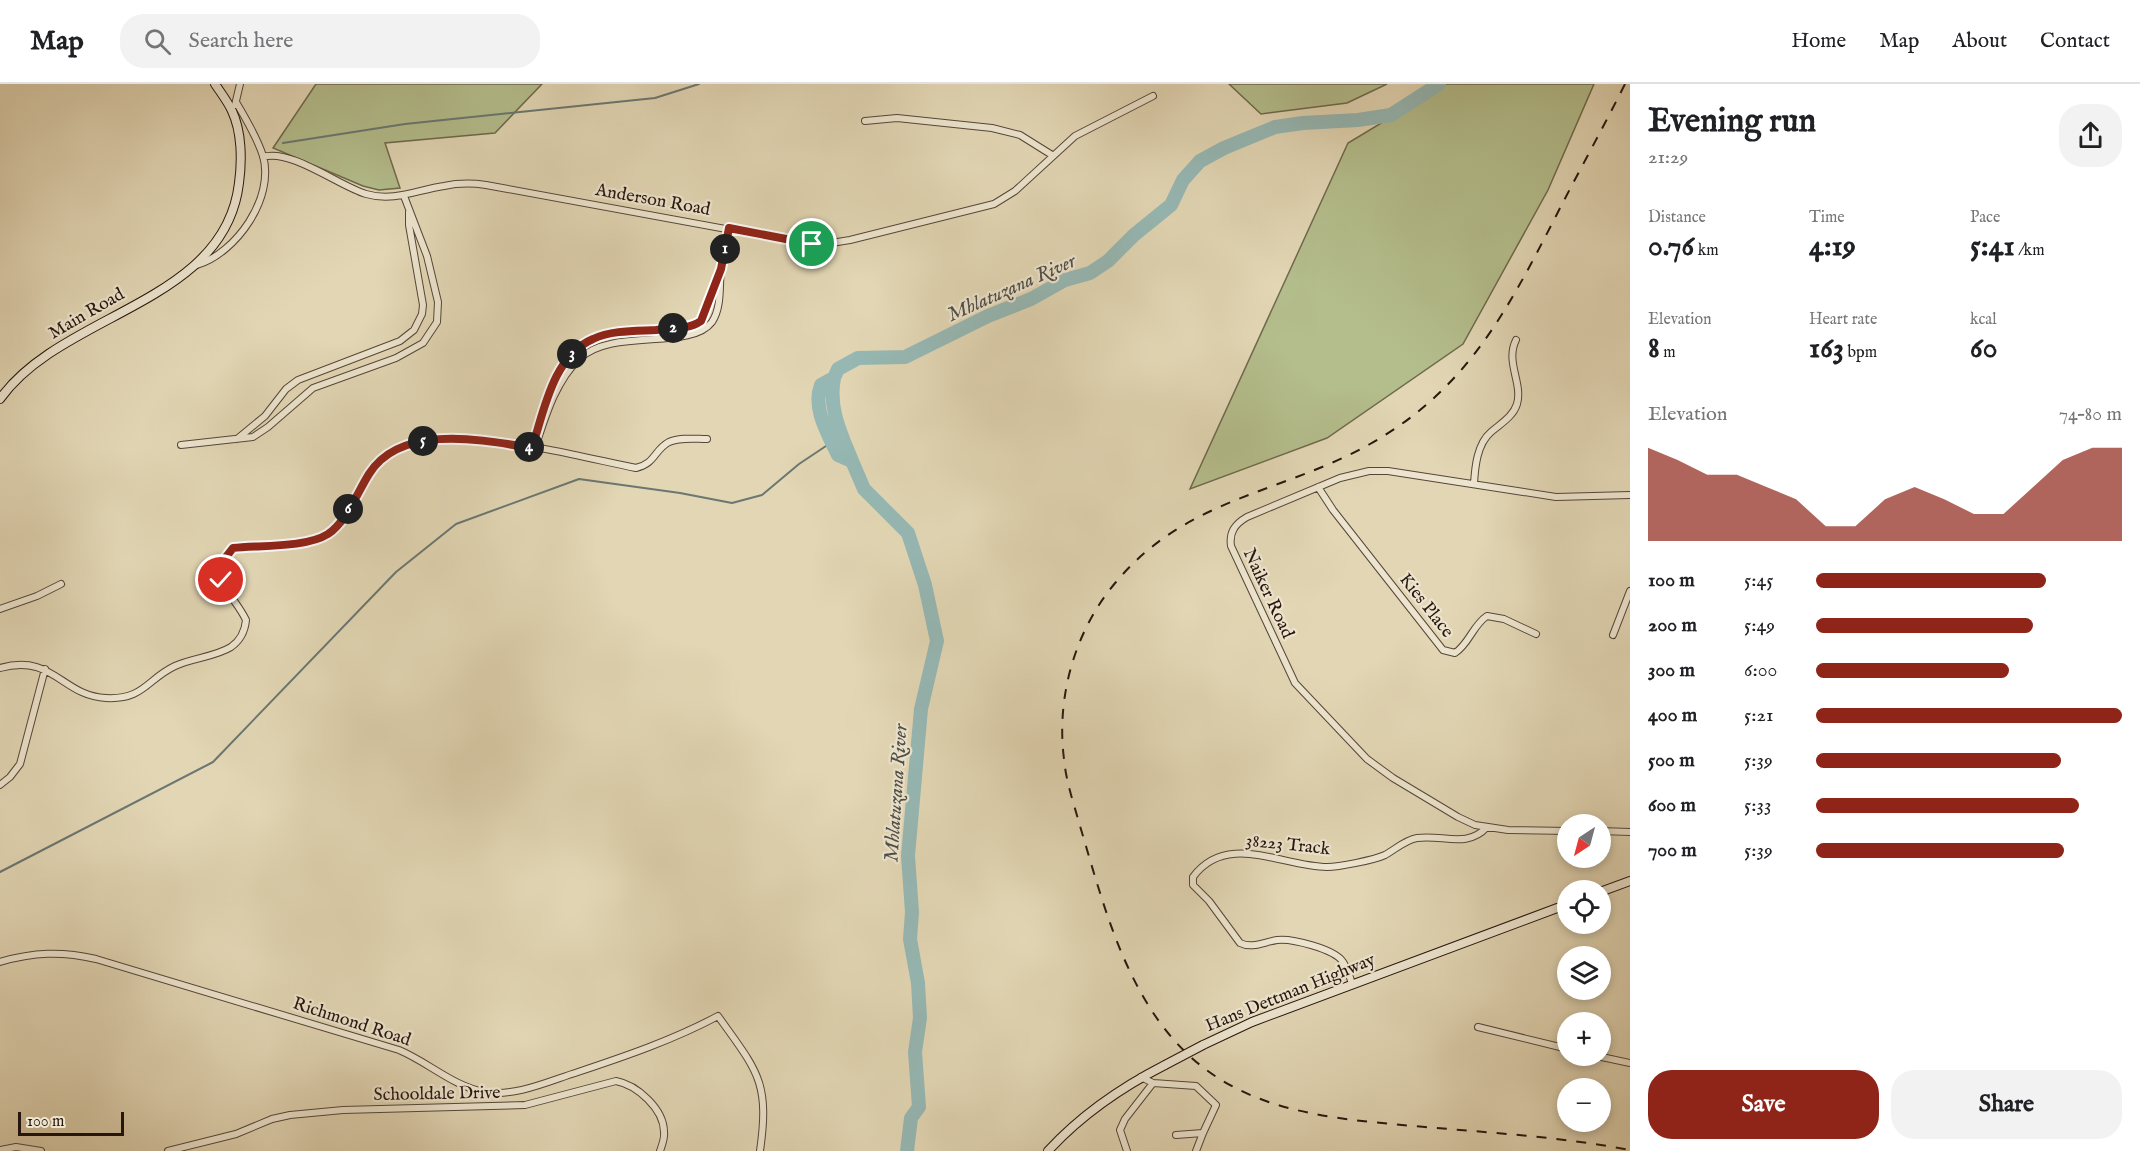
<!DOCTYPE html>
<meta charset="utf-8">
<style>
:root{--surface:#fff;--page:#f2f2f2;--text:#202124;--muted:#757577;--line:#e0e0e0;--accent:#8f2418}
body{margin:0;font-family:"IM FELL English",serif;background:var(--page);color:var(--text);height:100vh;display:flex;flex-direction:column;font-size:22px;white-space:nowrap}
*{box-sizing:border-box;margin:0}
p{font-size:20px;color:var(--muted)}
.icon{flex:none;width:33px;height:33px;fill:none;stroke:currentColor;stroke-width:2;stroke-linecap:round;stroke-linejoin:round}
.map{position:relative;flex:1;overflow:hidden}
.side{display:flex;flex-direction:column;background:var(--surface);width:510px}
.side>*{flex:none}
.needle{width:39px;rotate:216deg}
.tools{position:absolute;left:1557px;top:730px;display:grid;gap:12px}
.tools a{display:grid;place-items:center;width:54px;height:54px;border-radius:50%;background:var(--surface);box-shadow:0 3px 9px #0003;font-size:30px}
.scale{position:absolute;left:18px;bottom:15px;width:106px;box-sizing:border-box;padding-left:6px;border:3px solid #27160e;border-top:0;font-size:16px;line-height:21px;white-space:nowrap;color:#27160e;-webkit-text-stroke:4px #ece4ce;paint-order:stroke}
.pin{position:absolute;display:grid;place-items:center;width:51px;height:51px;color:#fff;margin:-26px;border:3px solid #fff;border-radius:50%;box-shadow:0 2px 6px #0007}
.km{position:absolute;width:30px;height:30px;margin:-15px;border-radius:50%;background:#222;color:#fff;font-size:16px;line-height:30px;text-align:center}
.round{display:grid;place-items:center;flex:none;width:63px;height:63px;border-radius:24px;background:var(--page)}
.head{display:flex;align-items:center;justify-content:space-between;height:102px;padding:0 18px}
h1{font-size:33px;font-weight:700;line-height:45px}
.figures{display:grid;grid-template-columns:repeat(3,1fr);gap:9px;height:102px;padding:6px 18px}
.figures div{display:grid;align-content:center}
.figures b{font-size:30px;font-weight:700}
.figures small{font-size:16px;font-weight:400}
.figures p{font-size:16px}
.chart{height:168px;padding:12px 18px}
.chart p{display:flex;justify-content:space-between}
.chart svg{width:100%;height:108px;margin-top:6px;fill:var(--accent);opacity:.7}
.action{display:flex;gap:12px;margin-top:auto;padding:12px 18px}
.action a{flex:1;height:69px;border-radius:24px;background:var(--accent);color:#fff;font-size:24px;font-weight:700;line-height:69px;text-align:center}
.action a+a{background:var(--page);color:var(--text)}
ul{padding:0 18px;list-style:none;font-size:20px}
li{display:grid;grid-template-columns:96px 72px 1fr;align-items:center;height:45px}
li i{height:15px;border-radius:8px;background:var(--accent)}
header{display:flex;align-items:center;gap:36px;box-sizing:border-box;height:84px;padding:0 30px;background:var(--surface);border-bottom:2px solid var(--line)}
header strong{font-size:28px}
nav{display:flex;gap:33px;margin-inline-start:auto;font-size:21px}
.search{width:420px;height:54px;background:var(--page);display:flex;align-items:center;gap:15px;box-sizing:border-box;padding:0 21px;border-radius:24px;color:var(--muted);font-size:22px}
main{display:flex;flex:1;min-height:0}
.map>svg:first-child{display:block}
.green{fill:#b4bd8c;stroke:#6e6a4d;stroke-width:1.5}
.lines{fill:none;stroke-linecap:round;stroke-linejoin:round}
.stream{stroke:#6a7772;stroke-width:2}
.river{stroke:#96b8b4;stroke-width:14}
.street-casing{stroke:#564638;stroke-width:8}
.secondary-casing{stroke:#27160e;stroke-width:10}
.street{stroke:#ece4ce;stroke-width:6}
.secondary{stroke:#ece4ce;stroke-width:8}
.rail{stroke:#27160e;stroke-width:2;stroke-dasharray:10 10;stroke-linecap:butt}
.secondary-bridge-casing{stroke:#27160e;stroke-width:10;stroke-linecap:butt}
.secondary-bridge{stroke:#ece4ce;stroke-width:8}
.route-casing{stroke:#fff;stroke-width:12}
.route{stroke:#8f2418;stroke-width:8}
.labels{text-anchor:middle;stroke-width:4.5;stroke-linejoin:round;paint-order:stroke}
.street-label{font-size:18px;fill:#27160e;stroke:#ece4ce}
.water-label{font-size:20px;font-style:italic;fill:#4e4f48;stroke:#ece4ce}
</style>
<header>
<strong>Map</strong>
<div class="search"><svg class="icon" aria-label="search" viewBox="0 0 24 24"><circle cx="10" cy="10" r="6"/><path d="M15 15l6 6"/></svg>Search here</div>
<nav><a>Home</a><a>Map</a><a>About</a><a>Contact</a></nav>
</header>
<main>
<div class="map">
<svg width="1630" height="1067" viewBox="0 0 1630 1067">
<rect width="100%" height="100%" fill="#e2d6b4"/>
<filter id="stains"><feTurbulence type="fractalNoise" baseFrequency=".00333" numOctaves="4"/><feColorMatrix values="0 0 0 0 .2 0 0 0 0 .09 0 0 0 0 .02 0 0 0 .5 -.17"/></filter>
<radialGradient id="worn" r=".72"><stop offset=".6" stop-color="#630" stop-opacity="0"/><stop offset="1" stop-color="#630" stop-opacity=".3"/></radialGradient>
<path class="green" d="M316 0H542L495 49 385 59 400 104 379 106 363 102 273 64Z
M1229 0H1387L1347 19 1261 30Z
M1446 0H1594L1548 106 1463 260 1327 354 1190 405 1348 59Z"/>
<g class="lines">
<path class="stream" d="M283 59 405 40 655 14 699 0
M0 788 213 678 396 488 456 440 579 395 680 409 732 419 762 411 799 380 832 358"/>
<path class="river" d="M834 294C828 324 841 350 852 377
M907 1067 911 1034 919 1023 915 968 920 934 918 899 910 855 912 828 908 772 921 625 937 557 925 501 908 449 864 405 852 377 838 371C828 350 812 324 821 301L834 294 838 285 858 274 905 273 988 232 1031 215 1065 196 1090 189 1108 177 1134 151 1171 121 1183 96 1200 77 1224 64 1275 43 1303 39 1358 36 1391 31 1439 0"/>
<g class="street-casing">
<path id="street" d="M235 21 240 0
M865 37 897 34 992 44 1020 51 1052 71
M263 73C290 64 339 102 366 110 394 118 417 106 444 102 458 99 472 99 486 101L797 158 825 160 850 156 994 120 1015 107 1075 52 1153 12
M197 181C236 169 275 114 263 72 257 53 246 35 236 18
M541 335C571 243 597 249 684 244 713 239 707 207 720 187
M237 355 265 332 286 305 298 296 400 257 414 246 422 230 423 221 409 141V128
M181 361 253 353 268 343 313 304 396 274 423 259 437 238 438 218 427 172 404 112
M535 364C545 334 555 298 579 275 613 243 690 267 712 238 722 223 719 202 721 184 723 171 726 158 729 144
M1474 400C1475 383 1477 360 1491 348 1500 340 1513 333 1517 320 1523 299 1505 278 1516 256
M1318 403 1333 426 1443 566 1455 569C1469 560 1473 541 1487 532L1504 535 1536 550
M0 525 37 512 61 500
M1613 551 1630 507
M0 584C53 569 62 612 106 614 144 616 147 595 175 582 192 574 215 573 231 563 241 556 245 547 246 536 234 510 202 490 233 464 260 461 315 464 334 445 344 435 350 422 357 411 365 397 372 380 387 371 445 335 570 371 636 384 656 379 654 366 669 358 680 353 695 355 707 355
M0 701 10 693 20 680 45 585
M1568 747 1508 746 1475 741 1458 733 1393 694 1367 675 1295 599 1231 462C1229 448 1235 440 1247 433L1340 394 1369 387H1388L1556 413 1630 411
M1600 747 1630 748
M0 878C33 868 62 867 96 875L399 966C428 978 454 1003 485 1008 516 1013 549 997 578 988 626 972 673 956 718 932 757 987 770 997 760 1067
M1352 900C1350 893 1347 884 1343 878 1335 865 1291 854 1277 856 1264 858 1252 865 1240 859L1209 817 1193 801V793C1227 747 1283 783 1327 783 1339 783 1374 776 1385 771 1396 765 1405 756 1417 754 1442 750 1467 765 1487 743
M1478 943 1568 965
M1597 972 1630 979
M1153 999 1196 1002 1216 1021 1203 1049 1176 1051
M0 1066 16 1063 41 1067
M168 1067 236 1050 272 1035 290 1031 343 1026 525 1021 616 997C637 1001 664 1025 664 1048 665 1054 662 1061 660 1067
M1127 1067 1120 1046 1125 1035 1153 999 1141 993
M1196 1067 1203 1049"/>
</g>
<g class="secondary-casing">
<path id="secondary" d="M0 315C62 228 225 220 239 99 242 77 242 48 232 27 228 18 221 9 215 0
M1600 808 1630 797
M1203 961 1252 938 1568 820
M1048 1067C1081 1031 1122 1003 1165 981"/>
</g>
<use href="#street" class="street"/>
<use href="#secondary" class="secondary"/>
<path class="rail" d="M1625 0C1603 44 1579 87 1557 130 1508 225 1468 305 1370 360 1281 410 1187 413 1116 498 1075 546 1056 613 1064 675 1066 698 1074 720 1080 742 1098 802 1114 865 1147 919 1212 1027 1312 1033 1425 1043 1493 1049 1562 1053 1630 1066"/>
<g class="secondary-bridge-casing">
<path id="secondary-bridge" d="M1165 981 1203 961"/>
</g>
<use href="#secondary-bridge" class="secondary-bridge"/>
</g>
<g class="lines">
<g class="route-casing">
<path id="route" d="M221 496 219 482 233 464C259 461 306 464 328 450 347 437 357 409 369 390 401 339 483 356 532 364 544 327 553 272 593 255 612 246 636 247 656 246 671 244 688 246 701 237L721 185 729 144 812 160"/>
</g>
<use href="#route" class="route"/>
</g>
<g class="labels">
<g class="street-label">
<text transform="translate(653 115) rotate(10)" y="6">Anderson Road</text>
<text transform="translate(86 229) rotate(-30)" y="6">Main Road</text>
<text transform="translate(1269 509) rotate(65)" y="6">Naiker Road</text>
<text transform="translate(1427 521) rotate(52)" y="6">Kies Place</text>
<text transform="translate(1288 760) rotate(6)" y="6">38223 Track</text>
<text transform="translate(1290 908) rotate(-22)" y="6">Hans Dettman Highway</text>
<text transform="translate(352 937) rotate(18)" y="6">Richmond Road</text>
<text transform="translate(437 1009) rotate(-1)" y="6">Schooldale Drive</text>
</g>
<g class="water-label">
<text transform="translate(1011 203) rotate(-24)" y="7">Mhlatuzana River</text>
<text transform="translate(895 709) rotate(-86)" y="7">Mhlatuzana River</text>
</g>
</g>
<rect width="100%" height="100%" filter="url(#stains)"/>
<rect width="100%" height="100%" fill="url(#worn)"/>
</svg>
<div class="tools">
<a><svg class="needle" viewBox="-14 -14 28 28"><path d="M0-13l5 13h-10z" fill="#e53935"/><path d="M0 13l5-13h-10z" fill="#757577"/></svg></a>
<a><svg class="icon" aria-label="locate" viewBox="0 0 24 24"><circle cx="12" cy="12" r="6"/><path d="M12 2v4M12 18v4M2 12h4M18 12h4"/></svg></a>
<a><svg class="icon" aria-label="layers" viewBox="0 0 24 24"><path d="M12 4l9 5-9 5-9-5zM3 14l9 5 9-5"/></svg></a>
<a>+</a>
<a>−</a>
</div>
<div class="scale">100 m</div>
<div class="pin" style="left:812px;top:160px;background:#1e9e55"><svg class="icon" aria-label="arrive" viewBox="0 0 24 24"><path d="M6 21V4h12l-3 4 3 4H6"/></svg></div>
<div class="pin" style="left:221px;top:496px;background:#d93025"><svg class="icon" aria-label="check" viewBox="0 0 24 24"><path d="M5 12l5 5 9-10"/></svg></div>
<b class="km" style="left:725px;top:165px">1</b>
<b class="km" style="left:673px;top:244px">2</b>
<b class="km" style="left:572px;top:270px">3</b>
<b class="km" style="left:529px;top:363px">4</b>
<b class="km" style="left:423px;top:357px">5</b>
<b class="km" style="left:348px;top:425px">6</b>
</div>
<section class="side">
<div class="head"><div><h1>Evening run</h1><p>21:29</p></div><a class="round"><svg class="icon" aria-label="share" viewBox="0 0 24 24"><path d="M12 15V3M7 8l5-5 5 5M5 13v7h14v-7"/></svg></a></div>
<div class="figures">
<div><p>Distance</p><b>0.76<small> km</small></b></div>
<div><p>Time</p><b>4:19</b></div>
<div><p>Pace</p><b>5:41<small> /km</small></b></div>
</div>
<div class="figures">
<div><p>Elevation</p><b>8<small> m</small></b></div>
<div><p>Heart rate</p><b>163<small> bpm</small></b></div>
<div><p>kcal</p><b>60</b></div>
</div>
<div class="chart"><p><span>Elevation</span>74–80 m</p>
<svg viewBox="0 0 160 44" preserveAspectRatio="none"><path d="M0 44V6L10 11L20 17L30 17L40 22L50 27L60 38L70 38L80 27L90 22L100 27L110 33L120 33L130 22L140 11L150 6L160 6V44z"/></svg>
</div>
<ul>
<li><b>100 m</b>5:45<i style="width:75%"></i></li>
<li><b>200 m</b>5:49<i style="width:71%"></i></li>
<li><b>300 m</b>6:00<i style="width:63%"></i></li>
<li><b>400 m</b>5:21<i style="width:100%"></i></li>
<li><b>500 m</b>5:39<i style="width:80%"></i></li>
<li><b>600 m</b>5:33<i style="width:86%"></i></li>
<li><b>700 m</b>5:39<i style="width:81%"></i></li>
</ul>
<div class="action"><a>Save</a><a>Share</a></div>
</section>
</main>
